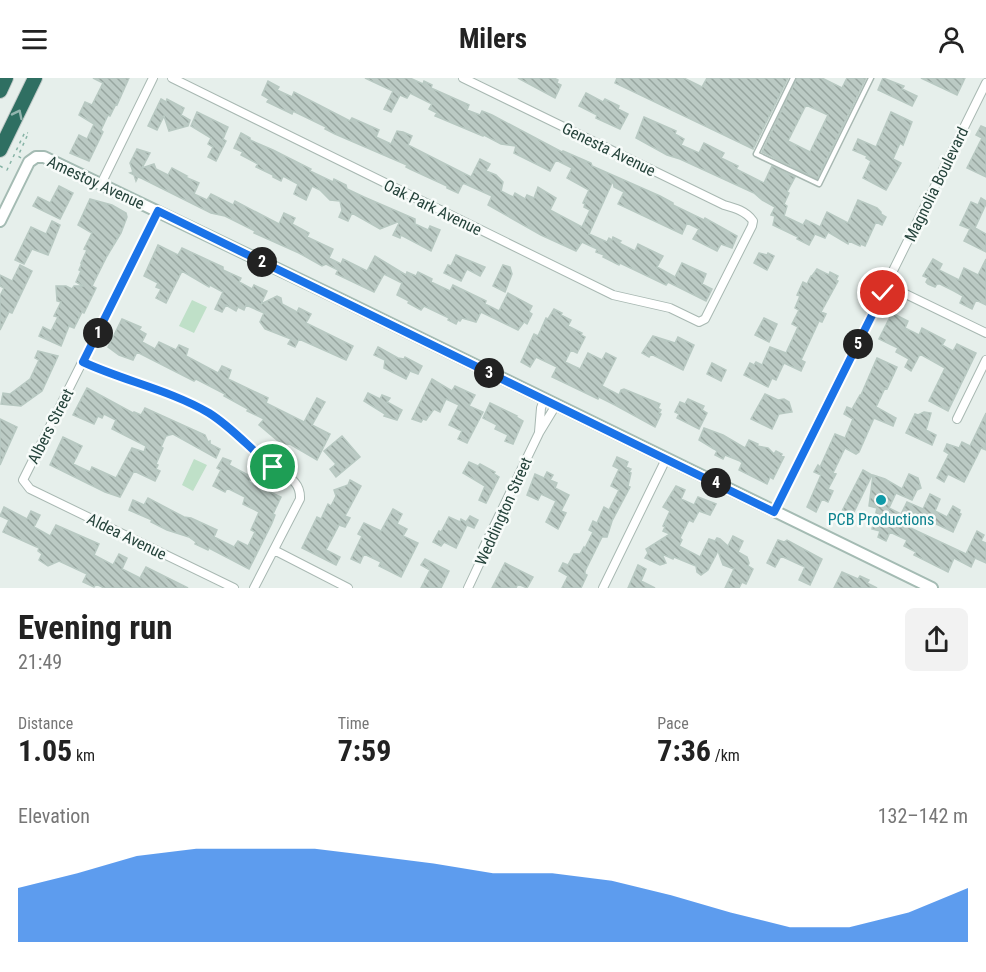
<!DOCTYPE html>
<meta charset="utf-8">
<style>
:root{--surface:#fff;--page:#f2f2f2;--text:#222;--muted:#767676;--accent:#1a73e8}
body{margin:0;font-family:"Roboto Condensed",sans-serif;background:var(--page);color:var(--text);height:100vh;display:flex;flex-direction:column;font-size:22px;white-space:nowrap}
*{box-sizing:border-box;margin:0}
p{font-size:20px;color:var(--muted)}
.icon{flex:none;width:33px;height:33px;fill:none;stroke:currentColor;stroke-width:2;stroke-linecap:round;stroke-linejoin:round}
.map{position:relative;height:510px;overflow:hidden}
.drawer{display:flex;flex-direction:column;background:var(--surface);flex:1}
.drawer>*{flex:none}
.pin{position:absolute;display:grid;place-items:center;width:51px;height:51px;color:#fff;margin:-26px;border:3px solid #fff;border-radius:50%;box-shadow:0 2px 6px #0007}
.km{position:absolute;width:30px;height:30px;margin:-15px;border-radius:50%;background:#222;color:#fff;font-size:16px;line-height:30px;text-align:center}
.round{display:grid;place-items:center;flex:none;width:63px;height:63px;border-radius:9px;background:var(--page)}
.overview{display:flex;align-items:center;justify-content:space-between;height:102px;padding:0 18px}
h1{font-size:33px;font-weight:700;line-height:45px}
.figures{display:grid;grid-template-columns:repeat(3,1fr);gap:9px;height:102px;padding:6px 18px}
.figures div{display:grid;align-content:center}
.figures b{font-size:30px;font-weight:700}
.figures small{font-size:16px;font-weight:400}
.figures p{font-size:16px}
.chart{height:168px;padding:12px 18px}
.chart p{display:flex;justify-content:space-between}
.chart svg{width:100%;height:108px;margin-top:6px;fill:var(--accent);opacity:.7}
header{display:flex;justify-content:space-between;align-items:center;height:78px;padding:0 18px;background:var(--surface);font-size:27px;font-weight:700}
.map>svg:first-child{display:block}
.pitch{fill:#bfe0c8}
.building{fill:url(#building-back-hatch);stroke:#b8c9c2;stroke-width:1.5;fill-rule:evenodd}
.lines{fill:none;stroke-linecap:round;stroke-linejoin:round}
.lane-casing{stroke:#a8b8b2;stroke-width:7}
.street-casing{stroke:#a8b8b2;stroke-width:10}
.secondary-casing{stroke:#a4bbb3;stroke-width:14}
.highway-casing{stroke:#c2cac8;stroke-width:16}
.path{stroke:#86b3a5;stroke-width:1.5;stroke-dasharray:3 4.5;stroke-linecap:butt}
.lane{stroke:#fff;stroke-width:4}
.street{stroke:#fff;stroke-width:8}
.secondary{stroke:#fff;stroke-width:10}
.highway{stroke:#2f6f62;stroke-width:14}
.oneway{stroke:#93b5ae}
.route-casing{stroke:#fff;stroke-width:12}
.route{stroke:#1a73e8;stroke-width:8}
.culture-dot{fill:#0f9aa8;stroke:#f7fbf9;stroke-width:2}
.labels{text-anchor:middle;stroke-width:5;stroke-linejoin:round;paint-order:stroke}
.street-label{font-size:16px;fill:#24423a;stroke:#f7fbf9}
.culture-label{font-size:16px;fill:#0d838f;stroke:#f7fbf9}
</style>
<header><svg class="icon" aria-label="menu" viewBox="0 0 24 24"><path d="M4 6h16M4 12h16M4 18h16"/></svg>Milers<svg class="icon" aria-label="person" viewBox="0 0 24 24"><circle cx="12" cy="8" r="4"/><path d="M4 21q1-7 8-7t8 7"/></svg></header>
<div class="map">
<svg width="986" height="510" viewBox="0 0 986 510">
<defs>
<pattern id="building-back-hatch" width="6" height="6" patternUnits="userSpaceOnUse" patternTransform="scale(1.5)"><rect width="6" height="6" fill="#bbcac4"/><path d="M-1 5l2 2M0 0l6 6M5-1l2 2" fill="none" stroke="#98a6a0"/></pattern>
</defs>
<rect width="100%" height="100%" fill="#e6efeb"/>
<path class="pitch" d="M192 222 207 229 194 255 179 248Z
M194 381 207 387 193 413 182 407Z"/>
<path class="building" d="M93 0H129L117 27 116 26 110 38 108 37 101 52 103 54 89 83 70 75 79 57 87 61 94 46 79 37 85 24 92 27 103 5Z
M365 0H410L423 6 424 3 432 7 431 10 469 27 467 32 480 37 482 33 492 37 562 74 563 73 591 85 592 88 660 118 673 125V127L704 142 705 140 737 158 732 170 721 166 717 173 693 161 699 151 687 145 682 156 618 126 624 114 614 109 613 102 612 105 589 156 607 164 609 160 612 162 613 159 621 163 619 165 635 173 638 166 663 178 657 189 675 199 682 185 706 196 702 206 712 211 706 223 668 204 666 207 620 185 619 187 603 179 604 177 596 174 597 171 582 164 576 173 541 157 488 127 492 118 463 105 458 115 447 110V108L410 91 406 89 407 87 335 56 325 51 326 49 293 33 292 36 267 24 269 21 262 17 268 3 279 9 277 12 292 19 294 14 350 43 352 40 379 52 376 59 391 66 397 53 403 54 412 58 408 67 471 99 480 81 490 86 486 93 496 97 503 104 501 113 513 119 515 115 525 121 527 117 534 120 538 109 556 120 550 132 582 149 590 132 584 129 585 126 583 125 589 112 567 100 572 90 556 82 550 93 514 75 516 68 501 66 484 57 483 58 435 38 437 35 429 31 432 26 410 15 407 20 400 17 391 34 384 31 393 13Z
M518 0H554L558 2 557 5 561 7 555 20Z
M617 0H684L702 9 707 0H788L753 71 615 5Z
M797 0H822L842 10 847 0H866L817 101 762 74ZM806 27 828 37 810 74 788 63Z
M883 0 904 8 902 11 917 18 912 28 878 12Z
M921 0H965L957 17Z
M586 15 603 24 605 21 619 28 618 31 628 36 620 51 596 40 597 37 579 28Z
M161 21 166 24 167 21 184 30 181 37 190 42 188 48 169 53 164 38 157 52 148 48Z
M197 34 228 49 223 61 226 63 216 83 208 79 213 69 208 66 211 60 191 48Z
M891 34 912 44 903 67 900 65 893 81 901 85 886 112 863 100 871 83 866 80 867 78 853 72 858 61 876 69Z
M644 39 676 53 675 56 684 61 681 67 699 75 704 65 724 75 721 80 738 88 736 91 764 105 772 88 795 99 787 114 789 115 784 126 787 128 784 138 803 147 806 142 820 149 827 134 848 145 858 122 877 130 881 134V136L886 139 882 147 876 144 865 168 861 166 860 168 849 163 848 166 828 154 825 160 815 156 809 167 797 161 798 159 773 147 775 138 771 137 775 129 762 122 754 115 680 81 667 77 636 60Z
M981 48 986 50V99L967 90 982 60 976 57Z
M241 55 250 60V62L273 72 311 91 310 93 333 104 334 101 346 107 347 111 364 119 415 141V146L428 152 430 148 440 152 431 173 401 157 400 160 393 157 400 143 380 151 352 135 348 143 339 139 342 132 340 123 330 122 320 112 312 108 306 122 294 116 298 106 283 98 281 103 273 99V97L256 89 258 86 241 77 243 74 234 70Z
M137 71 150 75 142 90 154 86 156 91 168 97 172 90 187 98 185 99 199 105 194 116 207 122 211 116 233 127 235 123 279 146 284 135 295 140 292 146 309 155 307 159 333 171 329 180 341 186 343 181 367 193 375 178 406 197 407 194 416 198 418 194 432 201 431 204 450 213 453 207 486 223 485 226 499 233 508 215 532 228 529 234 532 236 527 246 524 244 518 252 481 234 476 244 462 240 460 243 458 242 456 246 448 242 449 240 424 228 421 232 408 225 409 223 397 217 402 205 384 196 374 214 336 196 338 192 326 186 322 188 299 175 254 155 255 153 225 138 211 135 141 100 138 99 136 103 134 97 130 95 133 94 130 85Z
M59 108 73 115 60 141 33 128 38 119 50 125Z
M981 120 986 123V126L975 150 986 156V174L964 163 970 151 960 147 971 124 978 127Z
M90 121 112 127 126 135 127 139 121 155 107 178 92 208 96 210 84 235 82 234 74 250 69 248 61 268 39 258 43 249 51 253 58 239 54 238 61 224 57 223 56 208H66L72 211 74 208H83L76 204 81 193 79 192 82 185H81L87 172 84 171 92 155 78 147Z
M52 143 60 147 48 177 32 171 24 186 15 182 31 149 46 156Z
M158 167 178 177 182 170 223 189V192L241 200 239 204 252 211 254 207 267 213 261 226 277 218 281 220 282 226 297 234 299 230 311 236 306 245 353 268 346 282 299 261 295 269 288 266 291 261 265 251 260 244 264 235 246 227 244 232 238 229 236 233 226 227 222 234 215 231 223 214 210 207 209 209 182 193 166 225 156 220 161 211 156 209 158 205 144 198Z
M759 175 767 177 768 175 774 178 767 192 754 185Z
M456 177 485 189 480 198 467 191 461 203 444 195 448 187 451 188Z
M933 181 942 186 939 192 959 202 964 190 978 197 986 181V227L976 222 972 231 960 225 963 218 954 213 940 206H937L935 209 928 206 926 204 928 200 923 198Z
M20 187 32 193 12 235 9 234 0 252V218L4 210 0 208V197L12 203Z
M503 187 510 189 512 196 505 214 493 208Z
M817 191 829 197 830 194 838 198 836 202 838 203 821 234 826 236 822 244 819 243 801 282 805 284 801 293 784 285 776 302 772 300 768 309 744 297 750 285 754 287 756 284 762 287 770 269 786 275 798 249 792 246 799 232 795 230 800 218 797 217 803 204 807 206 811 198H812Z
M554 231 562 235 561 237 571 242 568 248 582 255 581 257 585 259 577 275 571 272 565 284 580 291 588 275 602 282 606 275 616 280 602 308 619 317 621 312 624 311 660 326 658 330 661 332 659 335 661 336 655 349 615 327 599 319 598 321 552 299 557 289 536 279 530 289 521 284 534 256 538 258 546 240 548 241Z
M892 235 908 243 905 250 919 257 922 250 945 262 942 267 953 273 957 266 976 275 948 333 929 323 945 290 920 276 911 293 905 289 909 281 896 274 898 270 879 261Z
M764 240 777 246 769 264 755 257Z
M122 241 141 249 139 252 146 256 142 264 155 271 159 264 176 272 179 267 188 271 186 278 218 295 222 288 231 292 228 301 268 320 266 325 304 344 317 320 325 324 312 347 330 356 317 382 288 365 285 369 259 347 264 341 247 333 248 331 224 318 225 316 196 301 194 303 137 274 133 282 119 277 108 269Z
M653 258 675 265 678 259 694 267 683 292 651 276 649 279 642 275Z
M378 269 398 280 404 281 405 279 422 288 418 296 410 293 406 301 384 290 385 282 374 277Z
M38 273 58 278 42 313 21 328 1 326 3 315 10 316 30 301 39 282 35 280Z
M877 280 897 289 887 311 885 310 876 329 896 340 893 348 874 340 859 374 856 376 845 370 833 395 836 396 828 411 833 413 828 424 822 421 816 434 807 429 821 397 814 394 818 387 820 389 835 356 845 360 853 341 844 336 847 329 852 331 860 317H861Z
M712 285 726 292 721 303 707 296Z
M432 301 452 313 455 308 475 317 469 328 483 334 467 365 458 361 462 353 449 347 459 327 446 321 440 334 434 331 426 342 423 341 421 344 412 341Z
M87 310 133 335 134 334 141 337 145 330 205 357 208 364 210 363V366L220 371 216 380 173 356 166 358 161 369 163 370 156 386 158 387 156 391 160 393 155 403 134 393 120 419 105 414 50 387 63 359 82 368 73 386 90 394 92 389 116 400 132 370 144 374 146 368 112 351 116 342 104 336 102 340 98 338 94 346 73 337Z
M368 315 380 321 382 317 390 320 387 324 402 332 397 342 384 338 385 336 364 323Z
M765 316 778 322 784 321 789 324 792 334 779 336 772 351 751 341Z
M688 321 704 328 702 332 707 335 699 351 677 340 679 336 675 334 680 324 685 326Z
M490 325 517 338 516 339 523 343 513 366 505 363 508 357 495 351 497 347 483 340Z
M924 334 931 335 926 352 936 357 932 367 906 355 915 336 918 337Z
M986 335V372L981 370 964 404 948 396 944 404 937 400 949 376 944 373 947 366 959 370 962 364 970 368Z
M0 341 17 349 0 387Z
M704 350 723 357 745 370 749 362 758 366 757 368 768 370 774 376 776 373 782 376 781 378 784 379 773 401 770 399 767 406 739 392 742 385 740 383 725 377 723 381 715 377 717 373 714 371 699 362Z
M342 358 360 379 336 399 330 391 336 386 324 373Z
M617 379 628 384 626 389 631 391 629 394 631 395 628 408 630 409 612 443 607 459H602L585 493V496L587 497 581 510H562L568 498 559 493 563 485 568 487 574 476H580L584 469 585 470 593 454 589 452 593 443 597 445 604 429 609 432 619 412 611 408 619 391 613 388Z
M223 380 231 383 229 387 252 399 249 404 281 419 273 436 275 437 272 445 249 491 209 470 208 472 195 466 196 464 189 459 167 452 151 444 152 442 129 432 133 422 144 427 148 420 184 439 191 440 217 452 214 459 234 469 238 463 248 468 255 454 251 452 259 434 243 426 245 419 227 410 225 414 213 408 221 392 217 390Z
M469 384 478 388 480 386 495 394 494 396 499 399 486 425 479 422 485 408 463 395Z
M863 392 872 397 853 436 842 433Z
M547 394 553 397 550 402 557 405 555 410 569 417 561 433 566 435 558 451 546 444 556 423 541 416 538 422 527 417 535 396 544 400Z
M909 396 918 400 921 410 917 412 912 422 896 415 889 430 901 436 907 424 923 431 930 416 940 421 935 433 947 439 953 428 960 432 959 435 961 436 953 454 911 434 904 447 966 476 977 453 984 457 981 463 986 465V485L975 480 971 489 954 480 948 494 914 477 916 474 904 468 907 462 890 454 886 463 878 459 880 453 872 451 877 430 869 428 873 397 885 401 902 411Z
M350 402 361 408 345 438 350 440 345 449 339 447 326 472 340 479 336 487 302 470 317 439 321 441 328 426 331 428 336 418 334 412 348 407Z
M676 408 685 412 681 421 694 427 698 419 716 426 710 437 699 433 693 444 689 442 680 460 682 462 679 468 700 479 709 461 715 463 717 460 720 461 728 468 733 458 743 463 738 474 747 479 749 485 748 488 753 491 746 506 742 504 739 510H725L734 491 723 487 718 473 708 492 701 497 697 494 696 488 674 479 673 481 662 476 666 485 660 487 645 480 648 475 646 471 670 456 663 453 665 449 663 448 670 433 663 429Z
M4 429 27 441 31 433 40 437 34 449 50 458 56 447 99 466 94 477 113 487 119 476 127 480 122 491 140 500 146 489 188 510H104L96 506 94 509 83 504 87 496 59 483 48 488 39 482 42 476 38 473 39 470 3 454 9 442 0 438Z
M393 431 402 436 397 446 407 451 403 458 418 465 401 499 379 488 381 484 364 476 360 485 351 481 362 458 358 456 364 445 381 453Z
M470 438 478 442 474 450 467 447 456 470 444 464 441 468 433 464 439 453 441 454 449 439 460 444 461 441 466 444Z
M778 462 784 464 787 462 822 481 810 507 799 502 805 489 781 478 775 489 767 485Z
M425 481 449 493 441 510H421L430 492 421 487Z
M505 485 533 499 527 510 518 506 516 510H492Z
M638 487 646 491 641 503 655 510H628Z
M842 494 858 501 860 498 869 502 867 505 877 510H834Z"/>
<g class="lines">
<g class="lane-casing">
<path id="lane" d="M793 0 756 76 819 106 871 0"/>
</g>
<g class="street-casing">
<path id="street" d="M172 0 613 217 670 230 699 244 705 241 752 148 753 143C746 133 735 130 724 127L463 0
M101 106 153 0
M158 133 23 402 30 411 234 510
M887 207 986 255
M83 284C124 303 171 312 210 336 232 350 249 370 269 386 283 398 301 400 300 421L254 510
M957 341 986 282
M539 354 541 330 544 322
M774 433 986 5
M274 472 348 510
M468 510 483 478V471L539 355 556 327
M603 510 666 381"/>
</g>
<g class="secondary-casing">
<path id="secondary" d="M0 143 29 84 36 79H44L342 222 932 510"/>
</g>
<g class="highway-casing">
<path id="highway" d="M0 13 6 0
M0 72 35 0"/>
</g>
<path class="path" d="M21 80 18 78 28 56
M0 88 7 92 25 54 28 55"/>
<use href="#lane" class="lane"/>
<use href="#street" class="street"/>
<use href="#secondary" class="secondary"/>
<use href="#highway" class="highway"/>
</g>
<defs><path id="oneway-chevron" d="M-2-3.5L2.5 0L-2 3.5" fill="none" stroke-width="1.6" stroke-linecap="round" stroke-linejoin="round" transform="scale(1.5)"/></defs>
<use class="oneway" href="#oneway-chevron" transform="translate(18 36) rotate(-64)"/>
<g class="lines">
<g class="route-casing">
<path id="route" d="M273 389C251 372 233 350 209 335 170 312 124 303 83 284L158 133 774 434 883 215"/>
</g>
<use href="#route" class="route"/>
</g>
<circle class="culture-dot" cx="881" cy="422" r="6"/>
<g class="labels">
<g class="street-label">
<text transform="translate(609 71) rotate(26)" y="6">Genesta Avenue</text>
<text transform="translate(96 104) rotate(25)" y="6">Amestoy Avenue</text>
<text transform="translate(936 106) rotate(-64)" y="6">Magnolia Boulevard</text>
<text transform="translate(433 129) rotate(26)" y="6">Oak Park Avenue</text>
<text transform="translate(50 348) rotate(-63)" y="6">Albers Street</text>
<text transform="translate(503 433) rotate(-66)" y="6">Weddington Street</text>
<text transform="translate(127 458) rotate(26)" y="6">Aldea Avenue</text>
</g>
<g class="culture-label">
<text x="881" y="447">PCB Productions</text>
</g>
</g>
</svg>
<div class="pin" style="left:273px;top:389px;background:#1e9e55"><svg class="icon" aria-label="arrive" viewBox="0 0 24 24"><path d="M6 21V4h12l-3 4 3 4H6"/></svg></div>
<div class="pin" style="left:883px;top:215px;background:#d93025"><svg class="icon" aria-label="check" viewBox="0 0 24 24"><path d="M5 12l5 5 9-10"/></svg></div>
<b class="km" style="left:98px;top:255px">1</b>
<b class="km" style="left:262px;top:184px">2</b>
<b class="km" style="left:489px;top:295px">3</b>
<b class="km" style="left:716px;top:405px">4</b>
<b class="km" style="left:858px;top:266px">5</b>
</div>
<section class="drawer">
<div class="overview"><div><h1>Evening run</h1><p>21:49</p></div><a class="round"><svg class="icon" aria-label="share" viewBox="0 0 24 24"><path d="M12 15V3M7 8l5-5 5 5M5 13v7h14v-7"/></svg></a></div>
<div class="figures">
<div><p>Distance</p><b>1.05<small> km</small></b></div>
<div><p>Time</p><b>7:59</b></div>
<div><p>Pace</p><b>7:36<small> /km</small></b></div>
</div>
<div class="chart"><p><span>Elevation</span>132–142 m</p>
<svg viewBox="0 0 160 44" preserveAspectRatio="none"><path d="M0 44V22L10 16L20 9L30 6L40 6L50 6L60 9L70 12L80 16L90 16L100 19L110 25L120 32L130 38L140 38L150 32L160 22V44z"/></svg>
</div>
</section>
